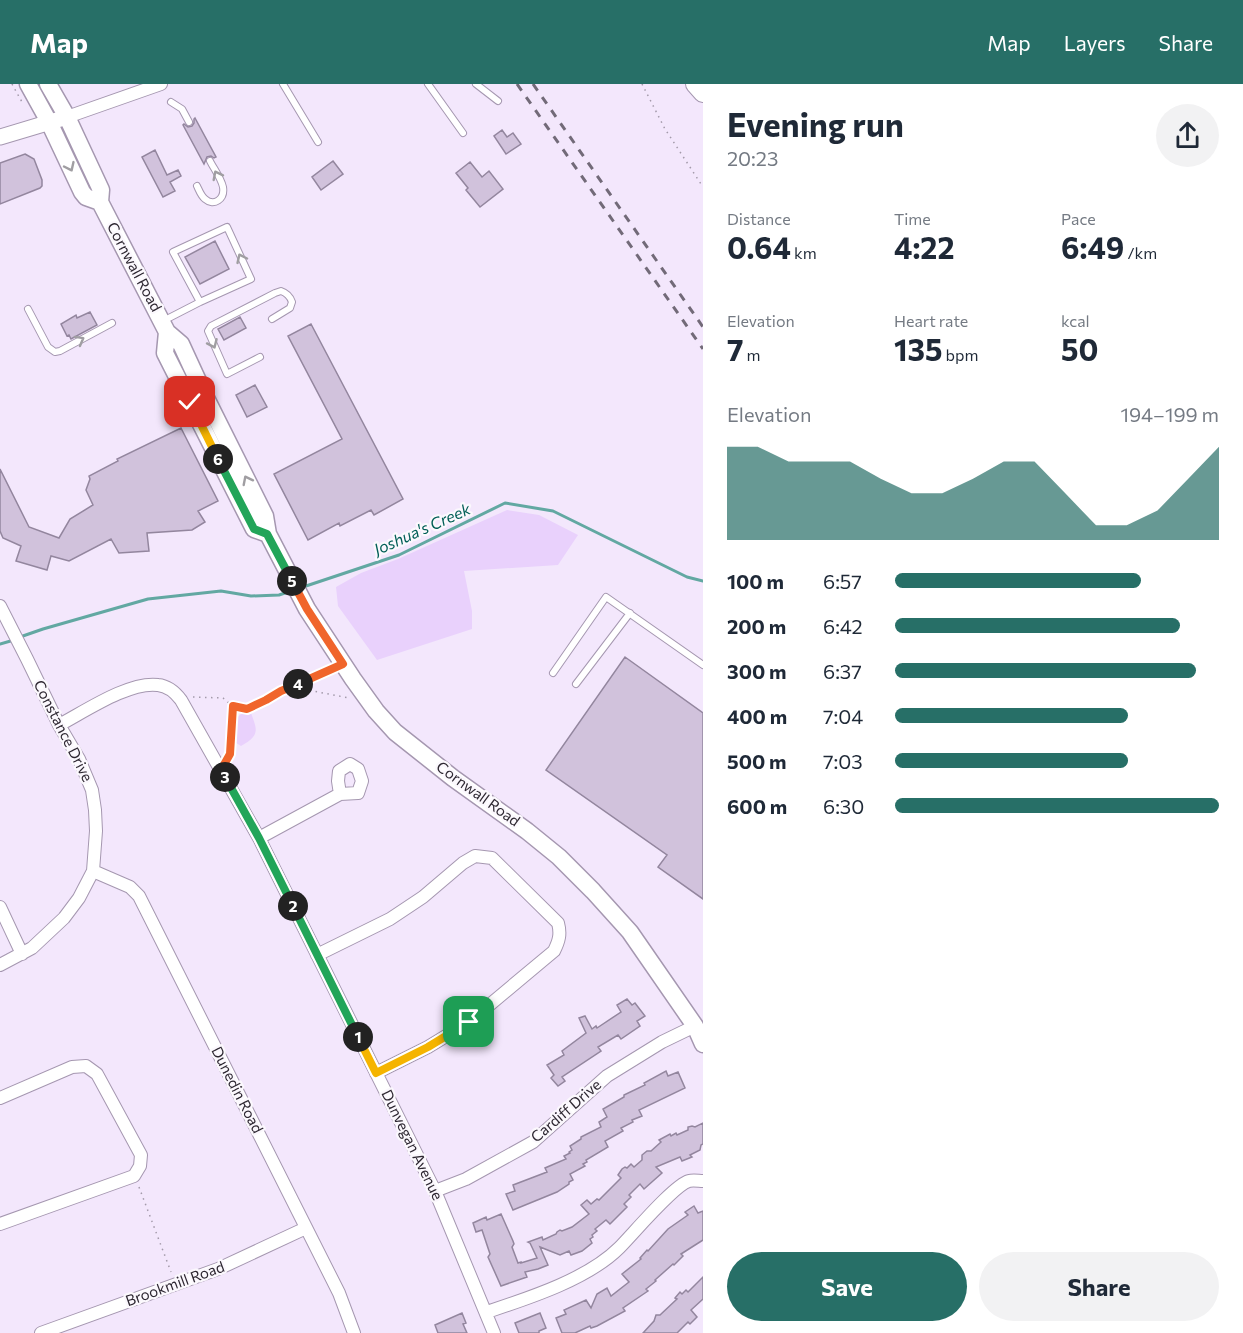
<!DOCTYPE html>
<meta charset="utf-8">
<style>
:root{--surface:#fff;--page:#f2f2f3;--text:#1f2937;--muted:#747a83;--accent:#276f67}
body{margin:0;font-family:Commissioner,sans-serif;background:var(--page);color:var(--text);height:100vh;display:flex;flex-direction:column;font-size:22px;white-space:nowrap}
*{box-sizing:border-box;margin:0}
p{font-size:20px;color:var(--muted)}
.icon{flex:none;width:33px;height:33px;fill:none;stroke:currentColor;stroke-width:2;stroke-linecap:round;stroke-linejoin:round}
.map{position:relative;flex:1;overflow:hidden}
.details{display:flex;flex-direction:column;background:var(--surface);width:540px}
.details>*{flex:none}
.pin{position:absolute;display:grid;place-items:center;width:51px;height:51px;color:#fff;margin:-26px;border-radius:12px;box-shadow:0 3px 9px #0006}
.km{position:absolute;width:30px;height:30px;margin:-15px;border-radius:50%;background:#222;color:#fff;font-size:16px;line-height:30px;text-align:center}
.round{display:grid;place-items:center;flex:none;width:63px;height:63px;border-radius:32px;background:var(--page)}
.head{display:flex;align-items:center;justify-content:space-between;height:102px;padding:0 24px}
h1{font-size:33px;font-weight:700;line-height:45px}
.figures{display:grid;grid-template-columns:repeat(3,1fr);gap:9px;height:102px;padding:6px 24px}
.figures div{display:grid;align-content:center}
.figures b{font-size:30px;font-weight:700}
.figures small{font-size:16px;font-weight:400}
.figures p{font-size:16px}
.chart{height:168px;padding:12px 24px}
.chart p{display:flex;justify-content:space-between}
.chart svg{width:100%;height:108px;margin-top:6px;fill:var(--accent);opacity:.7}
.cta{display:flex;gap:12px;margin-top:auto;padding:12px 24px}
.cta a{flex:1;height:69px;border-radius:36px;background:var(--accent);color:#fff;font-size:24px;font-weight:700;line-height:69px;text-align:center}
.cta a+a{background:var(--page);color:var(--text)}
ul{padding:0 24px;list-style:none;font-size:20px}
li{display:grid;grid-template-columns:96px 72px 1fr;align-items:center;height:45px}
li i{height:15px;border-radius:8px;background:var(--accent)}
header{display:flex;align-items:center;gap:36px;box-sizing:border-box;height:84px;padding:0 30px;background:var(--accent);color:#fff}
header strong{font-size:28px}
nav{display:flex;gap:33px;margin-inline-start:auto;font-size:21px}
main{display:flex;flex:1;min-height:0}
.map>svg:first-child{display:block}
.green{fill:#e9d1fc}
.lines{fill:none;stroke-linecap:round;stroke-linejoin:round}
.stream{stroke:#62a8a2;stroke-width:3}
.building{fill:#d1c2dc;stroke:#93869e;stroke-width:1.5}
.service-casing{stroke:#a597b0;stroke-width:8}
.minor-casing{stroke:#a597b0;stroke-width:14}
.tertiary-casing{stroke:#a597b0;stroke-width:17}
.secondary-casing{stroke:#a597b0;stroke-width:19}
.primary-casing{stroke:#a597b0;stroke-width:20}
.path{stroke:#a39aaa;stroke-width:1.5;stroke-dasharray:1.5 4.5;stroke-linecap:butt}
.service{stroke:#fff;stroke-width:6}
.minor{stroke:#fff;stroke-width:12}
.tertiary{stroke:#fff;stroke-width:15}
.secondary{stroke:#fff;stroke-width:16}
.primary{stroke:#fff;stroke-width:18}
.rail{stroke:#726a78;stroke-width:3;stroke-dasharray:8 8;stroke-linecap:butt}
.oneway{stroke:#a09ea2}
.split-1-casing{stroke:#fff;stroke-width:12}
.split-2-casing{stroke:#fff;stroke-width:12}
.split-3-casing{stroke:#fff;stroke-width:12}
.split-4-casing{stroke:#fff;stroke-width:12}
.split-5-casing{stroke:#fff;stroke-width:12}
.split-6-casing{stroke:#fff;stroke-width:12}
.split-7-casing{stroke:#fff;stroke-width:12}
.split-1{stroke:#f5b400;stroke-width:8}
.split-2{stroke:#22a559;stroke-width:8}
.split-3{stroke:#22a559;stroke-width:8}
.split-4{stroke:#f0652b;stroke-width:8}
.split-5{stroke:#f0652b;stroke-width:8}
.split-6{stroke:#22a559;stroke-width:8}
.split-7{stroke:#f5b400;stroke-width:8}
.labels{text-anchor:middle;stroke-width:4.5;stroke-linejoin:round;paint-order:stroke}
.street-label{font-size:15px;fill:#2d2731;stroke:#fbf8fd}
.water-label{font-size:16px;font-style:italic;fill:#005e56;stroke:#fbf8fd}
</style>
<header>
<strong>Map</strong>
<nav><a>Map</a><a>Layers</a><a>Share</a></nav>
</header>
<main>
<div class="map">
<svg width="703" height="1249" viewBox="0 0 703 1249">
<rect width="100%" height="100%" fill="#f3e7fc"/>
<path class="green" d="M507 426 539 431 578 451 558 481 464 487 472 527V545L377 576 338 522 336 503 361 489 398 475Z
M250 626C257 646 261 651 241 662L233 657V637L241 630Z"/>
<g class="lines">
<path class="stream" d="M303 503 399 471 505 419 553 427 687 493 703 497
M20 553 43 545 148 515 221 507 251 512 279 511 291 507
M0 560 14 556"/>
</g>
<path class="building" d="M195 34 216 73 214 74 211 72 207 73 204 80 183 41 184 40 188 43 192 42 194 39V35Z
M502 46 507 53 513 49 521 60 506 70 494 52Z
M155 66 167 91 178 86 181 92 170 98 175 107 163 113 142 73Z
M25 70 34 75 42 96V102L40 104 0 120V79Z
M333 77 343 90 321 106 312 93Z
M470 78 482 93 489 87 503 105 480 123 466 106 468 104 456 89Z
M215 157 229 185 200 200 185 173Z
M90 228 97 241 71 255 69 251 67 252 61 240 76 231 77 234Z
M240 233 246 244 224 256 218 245Z
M311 240 403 415 374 431 371 426 340 442 339 439 308 456 274 390 342 355 288 252Z
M255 301 267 323 247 333 236 311Z
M181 344 218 417 198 427 205 438 192 446 147 449 149 467 119 469 111 455 69 477 51 472 47 486 16 477 21 462 3 454 0 447V385L29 443 59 454 70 435 93 421 86 406 90 395 89 392 118 377 117 375Z
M625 573 703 629V815L658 783 667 771 546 686Z
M627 915 632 921 635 919 645 932 637 937 640 942 621 955 618 951 598 963 601 967 562 993 565 997 558 1002 551 994 554 991 547 981 564 971 562 967 586 949 579 934 585 932 592 945 596 942 597 944 621 928 617 921Z
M666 987 668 992 678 988 685 1004 639 1026 642 1032 632 1036 633 1038 621 1044 623 1047 605 1057 608 1063 586 1076 587 1078 583 1080 585 1082 570 1090 573 1096 569 1098V1100L557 1108 513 1126 506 1110 515 1107 513 1101 547 1088 545 1084 566 1075 564 1072 570 1069 569 1068 572 1066 570 1062 581 1055V1053L601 1043 599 1038 607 1033 603 1025 624 1013V1011L645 1001 644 999Z
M703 1039V1060L701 1061 700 1066 690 1071 692 1073 682 1077 680 1073 656 1083 662 1089 644 1105 640 1100 629 1111 631 1113 624 1120 627 1123 610 1140 606 1136 595 1145 597 1147 592 1151 593 1153 590 1155 592 1159 582 1167 571 1171 569 1167 560 1171 540 1163 548 1181 538 1185 525 1188 527 1193 501 1202 488 1173 490 1170 482 1146 476 1148 473 1139 486 1133 487 1136 501 1130 513 1157 514 1160 512 1163 518 1179 521 1178V1179L537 1174 530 1159 528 1158 542 1153 543 1156 556 1150 557 1148 560 1146 562 1147 572 1143 589 1130 581 1121 587 1116 591 1120 597 1115 599 1116 621 1094 618 1091 622 1085 625 1083 627 1084 631 1080 634 1083 642 1076V1071L647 1067H651L661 1058 659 1056 670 1050 671 1052 676 1049 677 1051 688 1046V1043L692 1042 695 1043Z
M694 1122 698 1129 703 1127V1156L681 1170 683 1172 674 1181 673 1180 655 1196 656 1197 646 1205 648 1207 623 1224 625 1227 597 1242 591 1244 590 1242 575 1249H562L556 1234 566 1230 564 1226 586 1216 591 1224 597 1210 607 1204 611 1212 629 1198 622 1190 641 1175 640 1174 647 1166 648 1167 668 1145 688 1131 685 1128Z
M703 1193V1215L691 1226 697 1233 690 1240 688 1238 677 1249H643L654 1237 656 1231H660L677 1215 675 1214 680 1208 682 1210 686 1206 688 1208Z
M462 1229 466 1239 463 1240 467 1249H438L435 1241Z
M540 1229 546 1244 539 1247V1249H519L515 1239Z"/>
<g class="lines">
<g class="service-casing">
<path id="service" d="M283 0 318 58
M428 0 463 49
M476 0 498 17
M171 18 182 25 189 38
M197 102C199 106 201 112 205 115 214 123 225 115 223 103 221 94 214 85 210 77
M28 225 48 263 55 268 60 267 112 239
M163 237 200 218 251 195 227 143 173 168 200 218
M260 273 227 290 208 247 211 242 275 209 281 207C287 209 290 212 292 218L290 224 272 235
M553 589 606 513 703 581
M576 600 630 529"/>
</g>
<g class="minor-casing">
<path id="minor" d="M67 33 161 0
M0 522 27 575 59 641 79 675 92 706 95 726 96 747 93 787 79 814 64 834 32 864 0 881
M59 641C84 628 129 597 158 601 168 602 175 608 181 616L259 754 435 1107 494 1249
M259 754 340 710 358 709 362 697 358 685 350 680 339 687 338 697 340 710
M93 787 130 803 139 812 339 1209 354 1249
M0 823 22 870
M317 871 390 835 423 813 463 779 475 772 492 774 558 839C561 850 559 857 554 867L469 938 428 963 376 989
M0 1014 72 983 86 982 97 990 141 1071 140 1082 134 1092 0 1140
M435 1107 466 1095 533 1058 607 992 662 958 695 942
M487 1228C529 1214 588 1195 619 1164 633 1150 674 1101 689 1097 693 1096 699 1097 703 1097
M41 1249 218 1185 306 1144"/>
</g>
<g class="tertiary-casing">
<path id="tertiary" d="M0 53 67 33"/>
</g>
<g class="secondary-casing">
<path id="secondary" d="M28 0 49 38 82 108 86 113 100 118
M48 0 67 33 101 106 100 118 167 248 181 260 204 310 265 432 268 450 307 525 353 595 376 627 395 648 453 694 527 747 559 773 593 807 630 848 695 942 703 960
M167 248 165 269 254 445 268 450"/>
</g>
<g class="primary-casing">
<path id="primary" d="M695 0 703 9"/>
</g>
<path class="path" d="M12 0 22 18
M642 0 665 45 703 103
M292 603 349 614
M193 613 223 614 230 620 236 624 247 625 266 617 281 607 332 585
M228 675 230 670 233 623
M139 1103 171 1188"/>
<use href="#service" class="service"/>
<use href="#minor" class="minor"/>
<use href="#tertiary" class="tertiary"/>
<use href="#secondary" class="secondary"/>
<use href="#primary" class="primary"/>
<path class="rail" d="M517 0 703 265
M533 0 703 243"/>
</g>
<defs><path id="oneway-chevron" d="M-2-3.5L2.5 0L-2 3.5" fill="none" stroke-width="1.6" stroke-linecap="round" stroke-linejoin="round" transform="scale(1.5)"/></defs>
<g class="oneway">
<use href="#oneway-chevron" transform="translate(70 83) rotate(65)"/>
<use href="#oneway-chevron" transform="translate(217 91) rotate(-117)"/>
<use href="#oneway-chevron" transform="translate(241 174) rotate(-115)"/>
<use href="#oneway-chevron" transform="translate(80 256) rotate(-29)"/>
<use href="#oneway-chevron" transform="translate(213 260) rotate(66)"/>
<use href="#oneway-chevron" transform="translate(247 396) rotate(-117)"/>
</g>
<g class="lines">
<g class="split-1-casing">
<path id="split-1" d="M358 953 376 989 428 963 469 938"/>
</g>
<g class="split-2-casing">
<path id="split-2" d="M293 822 358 953"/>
</g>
<g class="split-3-casing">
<path id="split-3" d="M225 693 259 754 293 822"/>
</g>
<g class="split-4-casing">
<path id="split-4" d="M225 693 221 686 230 670 233 622 247 625 266 616 281 607 298 600"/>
</g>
<g class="split-5-casing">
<path id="split-5" d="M292 497 307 525 343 580 298 600"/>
</g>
<g class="split-6-casing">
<path id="split-6" d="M218 375 254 445 267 450 292 497"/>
</g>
<g class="split-7-casing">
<path id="split-7" d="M190 318 218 375"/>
</g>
<use href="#split-1" class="split-1"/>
<use href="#split-2" class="split-2"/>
<use href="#split-3" class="split-3"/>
<use href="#split-4" class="split-4"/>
<use href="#split-5" class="split-5"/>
<use href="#split-6" class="split-6"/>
<use href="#split-7" class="split-7"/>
</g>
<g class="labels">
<g class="street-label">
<text transform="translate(134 183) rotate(62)" y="5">Cornwall Road</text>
<text transform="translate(63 647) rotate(63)" y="5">Constance Drive</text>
<text transform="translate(478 710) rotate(36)" y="5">Cornwall Road</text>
<text transform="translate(237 1006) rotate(63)" y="5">Dunedin Road</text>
<text transform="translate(566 1027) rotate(-41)" y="5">Cardiff Drive</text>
<text transform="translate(412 1061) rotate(64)" y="5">Dunvegan Avenue</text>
<text transform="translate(175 1200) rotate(-20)" y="5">Brookmill Road</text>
</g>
<g class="water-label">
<text transform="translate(422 445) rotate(-24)" y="6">Joshua's Creek</text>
</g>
</g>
</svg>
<div class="pin" style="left:469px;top:938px;background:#1e9e55"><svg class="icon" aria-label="arrive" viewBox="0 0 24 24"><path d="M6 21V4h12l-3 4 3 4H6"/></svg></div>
<div class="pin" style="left:190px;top:318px;background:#d93025"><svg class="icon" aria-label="check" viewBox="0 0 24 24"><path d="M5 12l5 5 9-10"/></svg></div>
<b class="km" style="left:358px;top:953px">1</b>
<b class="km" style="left:293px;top:822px">2</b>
<b class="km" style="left:225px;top:693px">3</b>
<b class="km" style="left:298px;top:600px">4</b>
<b class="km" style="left:292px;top:497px">5</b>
<b class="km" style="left:218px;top:375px">6</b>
</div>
<section class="details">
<div class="head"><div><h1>Evening run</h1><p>20:23</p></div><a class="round"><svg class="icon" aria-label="share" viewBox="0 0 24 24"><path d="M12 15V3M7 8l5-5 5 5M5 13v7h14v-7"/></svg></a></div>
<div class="figures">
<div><p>Distance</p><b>0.64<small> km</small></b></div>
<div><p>Time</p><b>4:22</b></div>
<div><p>Pace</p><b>6:49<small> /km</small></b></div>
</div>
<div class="figures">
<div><p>Elevation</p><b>7<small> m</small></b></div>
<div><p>Heart rate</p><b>135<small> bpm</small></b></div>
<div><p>kcal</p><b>50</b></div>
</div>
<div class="chart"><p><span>Elevation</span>194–199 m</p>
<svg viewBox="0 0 160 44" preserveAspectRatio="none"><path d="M0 44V6L10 6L20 12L30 12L40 12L50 19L60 25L70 25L80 19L90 12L100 12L110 25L120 38L130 38L140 32L150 19L160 6V44z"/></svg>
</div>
<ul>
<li><b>100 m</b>6:57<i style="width:76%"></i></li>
<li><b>200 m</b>6:42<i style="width:88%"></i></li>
<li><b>300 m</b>6:37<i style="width:93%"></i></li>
<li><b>400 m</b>7:04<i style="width:72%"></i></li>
<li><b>500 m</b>7:03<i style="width:72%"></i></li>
<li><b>600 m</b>6:30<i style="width:100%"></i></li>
</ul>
<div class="cta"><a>Save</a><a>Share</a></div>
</section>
</main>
